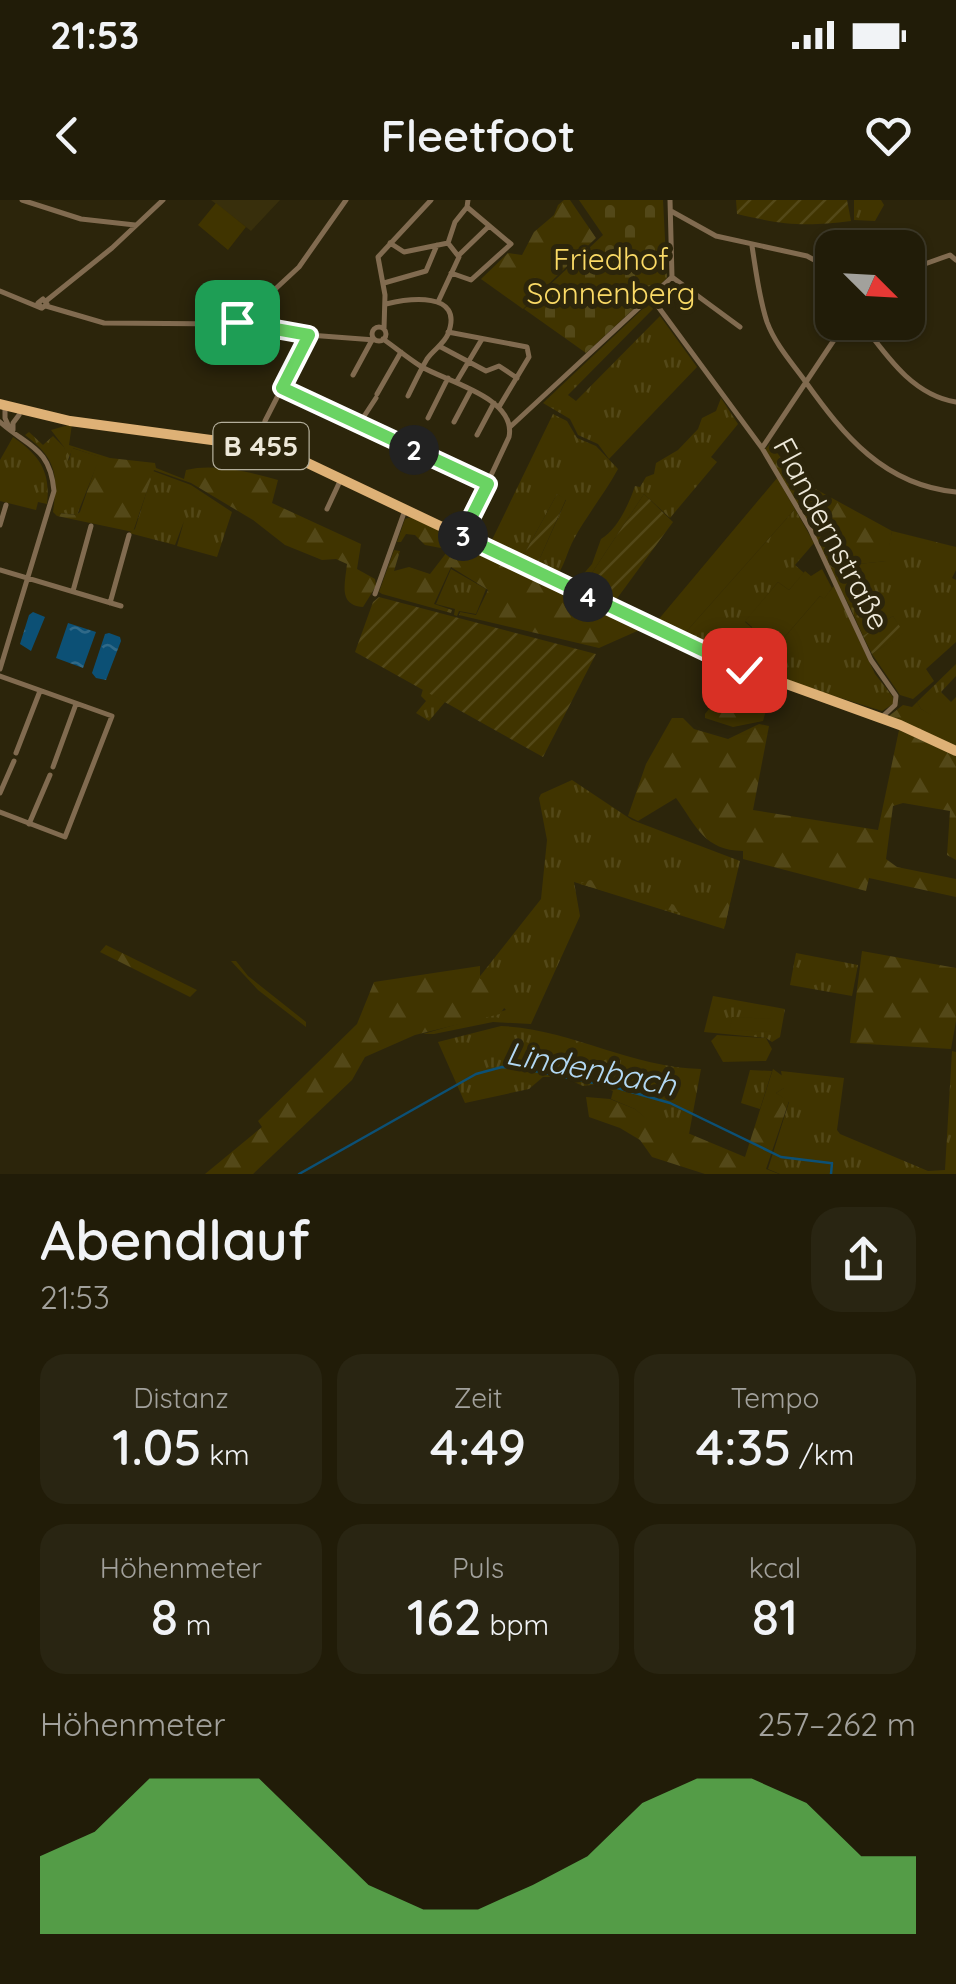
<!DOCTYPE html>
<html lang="de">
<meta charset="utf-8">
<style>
:root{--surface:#211c08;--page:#292512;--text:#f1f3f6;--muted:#a2a19c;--line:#3e3a29;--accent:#6ad363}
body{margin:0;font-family:Quicksand,sans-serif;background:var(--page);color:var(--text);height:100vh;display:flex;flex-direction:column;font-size:38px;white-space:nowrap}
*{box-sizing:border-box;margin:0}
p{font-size:32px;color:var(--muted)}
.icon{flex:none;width:55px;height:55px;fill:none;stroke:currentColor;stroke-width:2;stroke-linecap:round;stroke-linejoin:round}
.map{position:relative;height:974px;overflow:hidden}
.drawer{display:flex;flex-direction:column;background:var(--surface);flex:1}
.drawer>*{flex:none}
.needle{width:65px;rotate:114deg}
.tools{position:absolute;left:815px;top:30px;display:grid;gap:20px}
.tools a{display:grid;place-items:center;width:110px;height:110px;border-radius:20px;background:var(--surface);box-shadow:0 2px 8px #0004,0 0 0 2px var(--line);font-size:50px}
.pin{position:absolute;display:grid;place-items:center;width:85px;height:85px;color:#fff;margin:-42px;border-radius:20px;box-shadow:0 5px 15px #0006}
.km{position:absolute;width:50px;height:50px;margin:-25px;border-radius:50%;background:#222;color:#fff;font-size:28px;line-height:50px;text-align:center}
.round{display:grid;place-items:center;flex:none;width:105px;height:105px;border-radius:30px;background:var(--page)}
.headline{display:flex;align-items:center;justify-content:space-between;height:170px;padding:0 40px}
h1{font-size:55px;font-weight:600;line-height:75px}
.stats{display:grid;grid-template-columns:repeat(3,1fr);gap:15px;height:170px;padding:10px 40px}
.stats div{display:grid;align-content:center;border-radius:25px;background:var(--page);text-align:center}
.stats b{font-size:50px;font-weight:600}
.stats small{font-size:28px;font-weight:400}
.stats p{font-size:28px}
.chart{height:280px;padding:20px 40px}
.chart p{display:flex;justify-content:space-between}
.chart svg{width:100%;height:180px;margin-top:10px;fill:var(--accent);opacity:.7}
.status{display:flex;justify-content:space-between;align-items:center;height:70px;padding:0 50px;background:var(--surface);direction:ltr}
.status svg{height:28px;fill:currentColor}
header{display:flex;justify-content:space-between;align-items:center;height:130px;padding:0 40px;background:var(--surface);font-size:45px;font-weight:600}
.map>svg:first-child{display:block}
.built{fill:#382f0c}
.grass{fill:url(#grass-tufts)}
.forest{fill:url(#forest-firs)}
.cemetery{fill:url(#cemetery-stones)}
.garden{fill:url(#garden-furrows)}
.pitch{fill:#403400}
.water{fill:url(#water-ripples)}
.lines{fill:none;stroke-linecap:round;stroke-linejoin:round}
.stream{stroke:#0c5075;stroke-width:2.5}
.minor{stroke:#816b50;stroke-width:5}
.primary{stroke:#deb176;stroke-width:10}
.route-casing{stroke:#fff;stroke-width:20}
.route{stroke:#6ad363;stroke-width:12}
.labels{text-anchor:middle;stroke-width:10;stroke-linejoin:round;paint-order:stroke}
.shield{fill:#2c250b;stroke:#b3ae9b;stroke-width:2.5}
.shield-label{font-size:28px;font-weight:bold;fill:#ede8d9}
.park-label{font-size:30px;fill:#fada66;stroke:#2c250b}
.street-label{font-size:30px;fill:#ede8d9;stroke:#2c250b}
.water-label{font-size:32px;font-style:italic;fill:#b2d8f4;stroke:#2c250b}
</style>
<div class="status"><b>21:53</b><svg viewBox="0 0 49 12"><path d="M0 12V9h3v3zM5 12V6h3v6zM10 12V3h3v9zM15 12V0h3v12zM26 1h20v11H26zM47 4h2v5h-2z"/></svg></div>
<header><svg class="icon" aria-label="back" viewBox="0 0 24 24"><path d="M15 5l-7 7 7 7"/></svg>Fleetfoot<svg class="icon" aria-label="heart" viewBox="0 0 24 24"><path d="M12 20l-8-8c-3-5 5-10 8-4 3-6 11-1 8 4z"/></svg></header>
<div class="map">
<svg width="956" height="974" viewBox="0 0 956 974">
<defs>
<pattern id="grass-tufts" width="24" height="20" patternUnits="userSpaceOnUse" patternTransform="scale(2.5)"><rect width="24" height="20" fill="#403400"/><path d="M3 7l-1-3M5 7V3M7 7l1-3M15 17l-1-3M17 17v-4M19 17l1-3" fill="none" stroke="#534818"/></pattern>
<pattern id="forest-firs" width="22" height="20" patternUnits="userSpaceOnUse" patternTransform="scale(2.5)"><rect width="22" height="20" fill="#403400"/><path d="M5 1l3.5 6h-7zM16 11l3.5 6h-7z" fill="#534818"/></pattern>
<pattern id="cemetery-stones" width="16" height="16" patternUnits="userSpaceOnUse" patternTransform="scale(2.5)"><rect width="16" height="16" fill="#403400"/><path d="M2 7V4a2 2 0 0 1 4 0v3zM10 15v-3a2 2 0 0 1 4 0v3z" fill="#534818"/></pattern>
<pattern id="garden-furrows" width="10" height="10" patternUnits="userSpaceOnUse" patternTransform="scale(2.5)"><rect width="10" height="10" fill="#403400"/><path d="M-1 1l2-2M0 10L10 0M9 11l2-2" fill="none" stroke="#534818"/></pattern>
<pattern id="water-ripples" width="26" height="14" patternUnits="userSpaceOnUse" patternTransform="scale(2.5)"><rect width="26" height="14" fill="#0c5075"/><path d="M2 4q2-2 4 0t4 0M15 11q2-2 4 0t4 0" fill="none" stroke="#306988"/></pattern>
</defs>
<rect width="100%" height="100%" fill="#2c250b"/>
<path class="built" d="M211 0H280L251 31Z"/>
<path class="grass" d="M854 0H881L884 5 875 21 854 20Z
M649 103 653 109 568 195 576 201 660 116 697 167 609 259 598 244 578 235 570 219 543 203Z
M721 198 738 224 711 257 717 262 670 318 644 294 582 388 574 385 592 364 601 339C617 330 629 304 635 286L640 287 646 277 654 274 656 263 678 250 698 229 702 218 716 211Z
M553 214 567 221 577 238 596 246 618 269C605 293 587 315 574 339 567 352 565 364 557 376L536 367 566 300 557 294 521 360 490 344Z
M29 232 43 245 53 236 64 247 69 261 72 248 100 257 77 315 59 313 57 316 53 312C58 275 57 259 25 235Z
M13 237C39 255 51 271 47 304L38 302 36 310 0 301V260Z
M153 271 191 285 232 312 217 357 177 346 184 321 175 345 129 333 135 329Z
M795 309 814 343 795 365 804 373 789 390 778 382 745 422 752 428V451L764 461 820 396 824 398 834 386 875 474 893 497V504L882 511 761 473 688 439 685 433Z
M892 331 956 347V370L952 378 956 380V442L926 469 934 481 913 499 900 495 872 454 903 433 893 416 863 436 850 407 843 371 849 365 886 361Z
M451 369 486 389 476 414 459 411 457 416 454 415 455 409 436 404Z
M956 464V476L941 492 951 502 956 497V528H952L921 509 917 502Z
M423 489 445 502 429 521 416 513 426 501 421 496Z
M572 580 632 620 740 661 724 729 574 682 580 716 531 824 493 822 434 834H423L506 810 477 780 541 699 547 640 539 598 541 594Z
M796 753 858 765 852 796 790 785Z
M231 761H236L248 776 306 822V827L258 790Z
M713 796 785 809 780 837 772 842 766 838 704 832Z
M501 826C572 829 628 867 701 869L689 934 671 927 653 925 635 909 611 899 613 891 598 884 583 886 563 877H543L529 889 465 903 438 842Z
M952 851 956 852V974H780L768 969 789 902 776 893 784 888 781 871 844 878 837 930 840 934 928 971 945 970Z
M750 870 772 871 760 909 741 903Z"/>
<path class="forest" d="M564 0H570L596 38 523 109 481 79 508 53 522 55 534 32 554 15 558 5Z
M72 224 69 245 110 258 155 263 156 268 184 279 186 270C215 263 249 272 278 280L272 303 361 344 357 369 375 379 376 386 363 407C338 405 345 384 347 364L336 359 322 360 285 345 253 320 191 283 154 270 133 332 57 316 58 313 76 315 80 312 99 257 73 248 67 262 64 247 51 230Z
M770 244 799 280 892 331 887 361 849 365 844 371 850 407 765 249Z
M411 317 644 428 599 448 459 415 460 412 476 415 488 390 451 367 434 404 452 410 451 413 382 394 379 392 394 350 400 351 394 371 409 367 430 374 447 352 446 349 425 345 415 335 406 334 401 342H397L405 319Z
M720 470 771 493 763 521 733 527 705 518V514C717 500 720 491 716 473Z
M917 502 921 509 956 528V547L889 516 903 505 912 507Z
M672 518H683L694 529 728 539 759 524 769 526 753 610 878 630 899 530 956 556V660L947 655 950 611 903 603 893 606 886 659 897 667 956 679V697L869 678 866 691 743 659V651C704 650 697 627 676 598L638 621 628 616 646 564Z
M590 680 692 710 701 708 712 715 718 713 724 692 734 684 725 726 580 684Z
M106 745 197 790 190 797 100 752Z
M862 751 956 768V821L951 849 850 843Z
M480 766V779H503L504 808 500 814 415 835 365 857 352 880 253 974H205L262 927 258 921 357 824 374 782Z
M773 869 784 877V888L776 893 789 901 766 969 779 974H705L652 957 640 940 620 928 589 917 586 897 610 899 635 909 653 924 671 926 745 957Z"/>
<path class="cemetery" d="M579 0H663L667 78 586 153 524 109 603 35Z"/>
<path class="garden" d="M736 0H847L851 21C804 27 784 25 737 14Z
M557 294 566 299 536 367 521 360Z
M644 294 673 322 613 404 582 388Z
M379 397 596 454 543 557 355 452 373 402Z
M893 416 904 433 872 454 863 436Z"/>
<path class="pitch" d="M216 3 246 27 228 50 198 25Z
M777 278 795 309 685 433 658 420Z
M822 369 832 388 824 399 820 396 764 461 753 451 748 455 740 448 752 433V427L745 421 778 382 789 390 805 371 811 376Z
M732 817 772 819V832L730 830Z
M717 835 766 838 772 849 766 861 723 862 711 841Z"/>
<path class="water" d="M33 412 45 417 31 451 20 444 29 415Z
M68 423 96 432 83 468 56 458Z
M109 433 120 437 121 441 106 480 96 478 92 473 105 434Z"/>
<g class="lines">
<path class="stream" d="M299 974 476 874 502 867 525 869 614 887 670 903 781 957 830 963
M831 974 832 963"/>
<path class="minor" d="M22 0 81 19 135 25
M671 11 716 36 807 56 818 62 832 80
M390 43 404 52 448 43 459 57 438 102
M448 43 455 22 467 7
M752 46C756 71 759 98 767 122 775 144 792 163 805 181 844 236 884 285 956 292
M459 55 488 27
M908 70 950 55 956 60
M451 73 471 80 511 44 467 7 468 0
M672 77 740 127
M384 83 426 71 437 45
M0 91 41 108
M651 97 762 248 810 329 871 460 896 496 895 505 882 517
M43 99 47 104 42 108 38 103Z
M46 101 112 48 163 0
M386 104C407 99 465 90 448 134 444 144 433 150 427 159 420 171 414 184 408 196
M46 106 104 123 229 124
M226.5 120a5.5 5.5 0 1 1 11 0a5.5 5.5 0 1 1-11 0Z
M236 116 271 93 299 67 346 0
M237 122 309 135 375 140
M861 122C886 155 912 195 956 202
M372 134a7 7 0 1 1 14 0a7 7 0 1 1-14 0Z
M384 129 385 95 378 57 431 0
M448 132 527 147 529 157 499 207
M383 139C396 148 409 159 422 167 448 182 517 198 509 237L463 335
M439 146 486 171 499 166 517 178
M353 175 372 140
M457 181 482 139
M283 188 488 283
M377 194 401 152
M5 206V218L9 227
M428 218 448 178
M0 222C28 247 50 247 54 291L0 469
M454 222 471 190
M359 224 376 198
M510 227 672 77 670 0
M13 230V223L19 215
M477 235 494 203
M259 245 265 221 309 135
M762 248 846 122
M327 309 341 279
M0 325 6 305
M0 370 121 406
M73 391 91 326
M375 394 405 310
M110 403 129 335
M0 476 112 516 65 637 0 612
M16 553 40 491
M53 567 76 504
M0 593 14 561
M29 624 50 575"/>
<path class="primary" d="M0 204 70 221 278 249 728 463 900 525 956 551"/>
</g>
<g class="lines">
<g class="route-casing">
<path id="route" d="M237 122 309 135 282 188 488 284 462 336 744 470"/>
</g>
<use href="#route" class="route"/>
</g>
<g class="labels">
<rect class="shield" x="213.5" y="223" width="95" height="46" rx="8"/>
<g class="shield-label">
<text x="261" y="256">B 455</text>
</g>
<g class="park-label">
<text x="611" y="70">Friedhof<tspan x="611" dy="34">Sonnenberg</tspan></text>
</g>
<g class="street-label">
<text transform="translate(831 334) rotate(62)" y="10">Flandernstraße</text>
</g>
<g class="water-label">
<text transform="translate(591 869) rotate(11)" y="11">Lindenbach</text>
</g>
</g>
</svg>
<div class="tools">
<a><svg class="needle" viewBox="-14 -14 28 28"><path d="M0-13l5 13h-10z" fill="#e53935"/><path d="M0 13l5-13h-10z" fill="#a2a19c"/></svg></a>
</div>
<div class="pin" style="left:237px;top:122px;background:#1e9e55"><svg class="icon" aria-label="arrive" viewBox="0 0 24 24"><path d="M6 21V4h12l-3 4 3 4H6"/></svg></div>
<div class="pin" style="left:744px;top:470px;background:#d93025"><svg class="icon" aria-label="check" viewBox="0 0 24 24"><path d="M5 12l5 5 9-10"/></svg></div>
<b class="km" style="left:414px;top:250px">2</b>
<b class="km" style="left:463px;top:336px">3</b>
<b class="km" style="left:588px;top:397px">4</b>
</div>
<section class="drawer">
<div class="headline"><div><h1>Abendlauf</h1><p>21:53</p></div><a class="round"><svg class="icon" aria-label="share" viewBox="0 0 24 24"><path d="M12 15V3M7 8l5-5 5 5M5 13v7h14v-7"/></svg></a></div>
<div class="stats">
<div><p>Distanz</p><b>1.05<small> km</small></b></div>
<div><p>Zeit</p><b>4:49</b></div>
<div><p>Tempo</p><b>4:35<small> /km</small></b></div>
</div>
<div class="stats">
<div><p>Höhenmeter</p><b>8<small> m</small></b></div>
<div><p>Puls</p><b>162<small> bpm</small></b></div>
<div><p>kcal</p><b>81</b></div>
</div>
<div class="chart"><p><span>Höhenmeter</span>257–262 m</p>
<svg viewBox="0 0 160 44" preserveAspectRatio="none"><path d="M0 44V25L10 19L20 6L30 6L40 6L50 19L60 32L70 38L80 38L90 32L100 25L110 12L120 6L130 6L140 12L150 25L160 25V44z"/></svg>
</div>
</section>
